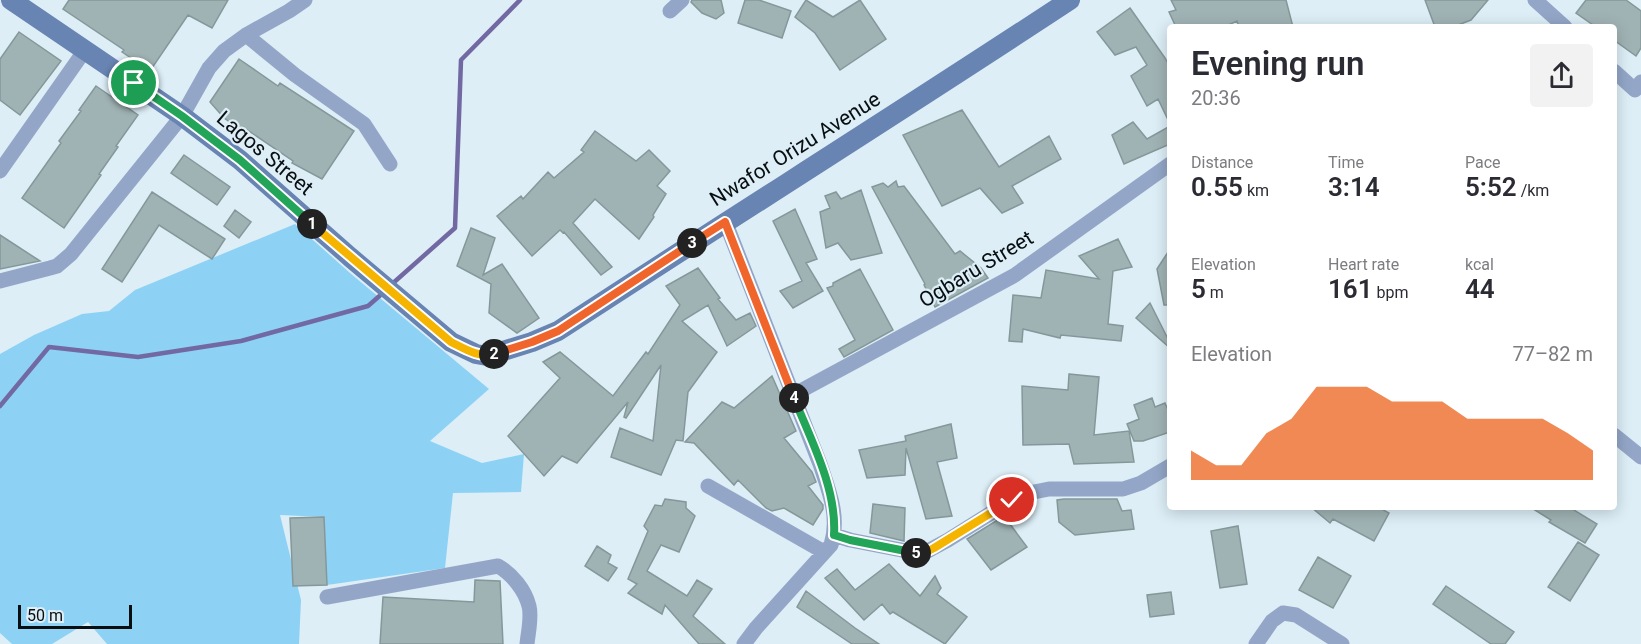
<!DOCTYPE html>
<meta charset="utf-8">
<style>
:root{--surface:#fff;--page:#f2f2f3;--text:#2b2b33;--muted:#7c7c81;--accent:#ea580c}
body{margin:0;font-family:Roboto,sans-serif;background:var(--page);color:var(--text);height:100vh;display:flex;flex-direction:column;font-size:22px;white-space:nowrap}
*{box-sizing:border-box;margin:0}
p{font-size:20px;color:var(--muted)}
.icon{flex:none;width:33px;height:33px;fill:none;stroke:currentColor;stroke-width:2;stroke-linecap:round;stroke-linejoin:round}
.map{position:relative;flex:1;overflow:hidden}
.sheet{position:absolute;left:1167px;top:24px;width:450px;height:486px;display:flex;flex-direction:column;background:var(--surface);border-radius:6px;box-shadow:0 3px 15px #0003}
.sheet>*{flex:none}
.scale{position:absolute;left:18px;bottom:15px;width:114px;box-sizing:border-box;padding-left:6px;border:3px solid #090e11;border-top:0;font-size:16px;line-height:21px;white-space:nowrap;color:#090e11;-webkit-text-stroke:4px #ddeef7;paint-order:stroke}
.pin{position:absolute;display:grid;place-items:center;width:51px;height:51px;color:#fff;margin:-26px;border:3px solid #fff;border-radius:50%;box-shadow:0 2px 6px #0007}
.km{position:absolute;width:30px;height:30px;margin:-15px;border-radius:50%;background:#222;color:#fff;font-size:16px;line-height:30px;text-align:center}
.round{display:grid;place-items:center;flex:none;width:63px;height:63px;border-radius:6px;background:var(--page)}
.summary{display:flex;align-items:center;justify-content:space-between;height:102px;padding:0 24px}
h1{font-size:33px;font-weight:600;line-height:45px}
.stats{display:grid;grid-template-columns:repeat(3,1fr);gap:9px;height:102px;padding:6px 24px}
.stats div{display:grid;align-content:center}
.stats b{font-size:26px;font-weight:600}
.stats small{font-size:16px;font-weight:400}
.stats p{font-size:16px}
.chart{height:168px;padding:12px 24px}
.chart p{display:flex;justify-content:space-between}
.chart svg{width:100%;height:108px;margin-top:6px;fill:var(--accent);opacity:.7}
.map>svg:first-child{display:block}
.green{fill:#8dd2f5}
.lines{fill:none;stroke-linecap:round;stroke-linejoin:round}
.stream{stroke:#7269a3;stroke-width:4.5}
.building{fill:#a0b3b4;stroke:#859899;stroke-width:1.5}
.street{stroke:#93a6c7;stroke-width:15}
.secondary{stroke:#6884b3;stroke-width:20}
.split-1-casing{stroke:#fff;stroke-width:12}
.split-2-casing{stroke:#fff;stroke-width:12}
.split-3-casing{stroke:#fff;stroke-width:12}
.split-4-casing{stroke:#fff;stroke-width:12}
.split-5-casing{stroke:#fff;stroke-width:12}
.split-6-casing{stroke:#fff;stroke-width:12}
.split-1{stroke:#22a559;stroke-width:8}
.split-2{stroke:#f5b400;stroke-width:8}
.split-3{stroke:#f0652b;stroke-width:8}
.split-4{stroke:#f0652b;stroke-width:8}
.split-5{stroke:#22a559;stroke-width:8}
.split-6{stroke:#f5b400;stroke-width:8}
.labels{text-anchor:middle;stroke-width:4.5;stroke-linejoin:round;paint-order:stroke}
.street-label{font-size:21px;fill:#090e11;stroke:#ddeef7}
</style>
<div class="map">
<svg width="1641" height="644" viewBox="0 0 1641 644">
<rect width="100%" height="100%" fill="#ddeef7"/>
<path class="green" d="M295 224 350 273 489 389 430 441 482 463 524 454 521 492 453 493 445 568 327 585 324 517 280 515 301 600 299 644H107L88 622 52 644H12L0 633V354L34 335 82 314 109 311 135 290Z"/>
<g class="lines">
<path class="stream" d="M392 284 455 228 461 60 520 0
M0 406 49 347 138 357 241 341 368 306 384 292"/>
</g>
<path class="building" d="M69 0H228L212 28 188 15 150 71 122 52 124 50 63 9Z
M692 0H721L724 13 716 19 702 13 691 2Z
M745 0H759L791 11 782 38 738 23Z
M806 0 833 17 860 0 886 39 840 70 815 33 795 17Z
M1171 0H1286L1293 27H1239L1237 21 1224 27H1176L1169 12 1176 10Z
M1425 0H1488L1471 20 1453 27H1435Z
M1586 0H1626L1641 11V48L1636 56 1614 40V27H1596L1576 13Z
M1130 8 1165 58 1170 67V124L1158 99 1147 106 1131 76 1147 65 1136 47 1115 55 1097 32Z
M19 32 61 61 20 115 0 100V59Z
M239 59 278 86 280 83 354 131 322 179 292 163 293 161 243 127 241 130 224 118 210 102Z
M96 86 138 115 116 146 118 147 99 174 101 175 64 228 22 198 61 143 59 141 81 111 79 110Z
M962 110 999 167 1049 136 1061 159 1012 186 1023 203 1002 213 980 188 942 206 903 135Z
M1133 122 1147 139 1170 126V144L1124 164 1112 135Z
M595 131 636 161 649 150 670 171 657 186 666 194 653 215 654 217 639 239 595 199 573 223 612 267 601 275 564 232 563 233 560 230 532 256 497 216 521 196 523 199 548 172 554 178 584 152 581 150Z
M184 155 230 187 217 205 171 173Z
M896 181 898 187 904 186 955 254 960 251 981 268 988 278 935 307 924 285 925 284 872 187 883 183 888 187Z
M861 190 882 253 851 260 838 243 826 248 820 212 830 208 825 196 836 192 841 199Z
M152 192 225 239 212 259 159 225 122 282 102 269Z
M795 209 817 259 806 263 823 291 793 308 780 291 802 281 773 221Z
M235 210 251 222 239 238 224 226Z
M471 228 495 238 483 275 502 264 539 318 517 333 489 313 491 284 457 266Z
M0 235 40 261 0 269Z
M1118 239 1132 267 1113 271 1108 324 1123 326 1121 341 1061 335 1060 338 1023 329 1022 342 1009 341 1013 295 1041 298 1046 270 1099 279 1079 256Z
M1170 249V305H1164L1157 269Z
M698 268 720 298 718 299 736 320 750 313 756 326 727 346 708 305 682 321 717 352 688 392 683 441 676 440 661 475 611 457 620 428 653 441 661 365 626 418 624 417 628 402 577 463 562 456 544 476 508 436 560 378 543 362 560 352 613 396 646 352 648 354 680 305 666 286Z
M860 269 893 330 844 357 839 349 855 340 827 288 833 286V283Z
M1150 303 1170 343V348L1136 318Z
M1069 374 1099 377 1094 435 1129 431 1134 462 1074 464 1069 444 1023 445 1022 386 1068 390Z
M772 376 796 431 784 438 812 472 816 482 808 486 823 505V509L813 525 784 508 772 511 766 508 738 480 734 485 694 443 685 442 722 402 734 408Z
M1152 398 1155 407 1165 403 1170 415V432L1143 441H1134L1127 424 1139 419 1134 405Z
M951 424 957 458 937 462 952 516 926 519 906 448 905 475 867 478 859 450 906 441 905 436Z
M665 499 686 502V508L695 516 679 552 661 545 647 571 687 596 697 580 712 589 693 616 725 644H699L665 605 662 614 628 593 637 584 628 579 648 531 644 526 655 505 662 506Z
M1064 499H1117L1122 511 1131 510 1134 529 1075 535 1059 522 1057 500Z
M873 504 905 508 904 541 870 533Z
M1311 507H1378L1389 513 1374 541 1333 519 1330 523Z
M1530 507H1569L1597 524 1585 543 1549 522 1551 520Z
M1004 516 1027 547 991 570 967 539Z
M324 517 327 585 293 586 290 518Z
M1238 526 1247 584 1220 588 1211 531Z
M1578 542 1599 555 1570 601 1548 587Z
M597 546 611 555 608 563 617 568 608 581 585 566Z
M1318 557 1351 576 1333 608 1299 590Z
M889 564 920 596 935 576 941 588 937 594 967 617 945 644 893 612 890 614 882 604 864 620 825 578 837 569 855 590Z
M475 580 500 581 503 644H380L383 597 474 602Z
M1446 586 1514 632 1505 644H1491L1433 604Z
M806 591 855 628 879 644H852L797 607Z
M1171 592 1174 614 1150 617 1147 595Z"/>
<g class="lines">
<path class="street" d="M1535 0 1565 27
M670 11 682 0
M246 35 295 75 364 124 390 164
M1614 71 1635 90 1641 82
M0 171 85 50
M725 221 820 464C829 491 840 517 831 545L756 628 744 644
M0 281 50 268 57 266 71 254 182 116 209 68 224 51 246 35 289 11 305 0
M793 395 1015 275 1170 164
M1614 435 1641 457
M708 486 824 552
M834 535 850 540 922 554 948 540 1012 500 1029 493 1049 489H1123L1141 483 1170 466
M327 597 498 566C512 574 525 590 529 606 532 617 528 633 527 644
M1256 644 1272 621 1283 613 1296 615 1342 644"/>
<path class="secondary" d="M11 0 182 116 240 160 350 257 451 342 476 354 487 356 532 342 558 331C728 220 900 112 1070 0"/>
</g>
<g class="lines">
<g class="split-1-casing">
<path id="split-1" d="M134 83 182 116 240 160 312 224"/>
</g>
<g class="split-2-casing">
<path id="split-2" d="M312 224 451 342C465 349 479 358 494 354"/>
</g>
<g class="split-3-casing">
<path id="split-3" d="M494 354 532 342 558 331 692 243"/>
</g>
<g class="split-4-casing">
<path id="split-4" d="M692 243 725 222 794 398"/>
</g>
<g class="split-5-casing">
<path id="split-5" d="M794 398C811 440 837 489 834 535L850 540 916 553"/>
</g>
<g class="split-6-casing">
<path id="split-6" d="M916 553 922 554 934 548 1012 500"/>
</g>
<use href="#split-1" class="split-1"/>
<use href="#split-2" class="split-2"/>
<use href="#split-3" class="split-3"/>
<use href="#split-4" class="split-4"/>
<use href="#split-5" class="split-5"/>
<use href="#split-6" class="split-6"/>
</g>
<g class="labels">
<g class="street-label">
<text transform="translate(795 149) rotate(-32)" y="7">Nwafor Orizu Avenue</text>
<text transform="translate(265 153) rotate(40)" y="7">Lagos Street</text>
<text transform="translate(976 269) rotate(-31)" y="7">Ogbaru Street</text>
</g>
</g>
</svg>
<div class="scale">50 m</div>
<div class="pin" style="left:134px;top:83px;background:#1e9e55"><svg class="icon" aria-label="arrive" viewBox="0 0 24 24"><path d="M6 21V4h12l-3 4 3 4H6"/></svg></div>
<div class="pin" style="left:1012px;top:500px;background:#d93025"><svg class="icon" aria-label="check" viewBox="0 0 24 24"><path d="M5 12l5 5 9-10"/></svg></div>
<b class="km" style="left:312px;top:224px">1</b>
<b class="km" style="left:494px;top:354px">2</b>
<b class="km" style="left:692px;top:243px">3</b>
<b class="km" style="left:794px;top:398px">4</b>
<b class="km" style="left:916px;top:553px">5</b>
<section class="sheet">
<div class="summary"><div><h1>Evening run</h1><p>20:36</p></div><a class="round"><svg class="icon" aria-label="share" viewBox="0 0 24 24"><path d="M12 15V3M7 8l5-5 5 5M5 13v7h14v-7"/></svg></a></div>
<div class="stats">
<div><p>Distance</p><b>0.55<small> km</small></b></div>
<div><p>Time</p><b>3:14</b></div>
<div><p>Pace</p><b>5:52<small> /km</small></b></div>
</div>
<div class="stats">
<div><p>Elevation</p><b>5<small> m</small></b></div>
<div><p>Heart rate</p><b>161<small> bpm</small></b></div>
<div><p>kcal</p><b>44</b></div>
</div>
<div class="chart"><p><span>Elevation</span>77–82 m</p>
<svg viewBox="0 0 160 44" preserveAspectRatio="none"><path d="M0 44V32L10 38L20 38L30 25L40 19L50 6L60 6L70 6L80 12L90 12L100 12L110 19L120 19L130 19L140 19L150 25L160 32V44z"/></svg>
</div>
</section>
</div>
